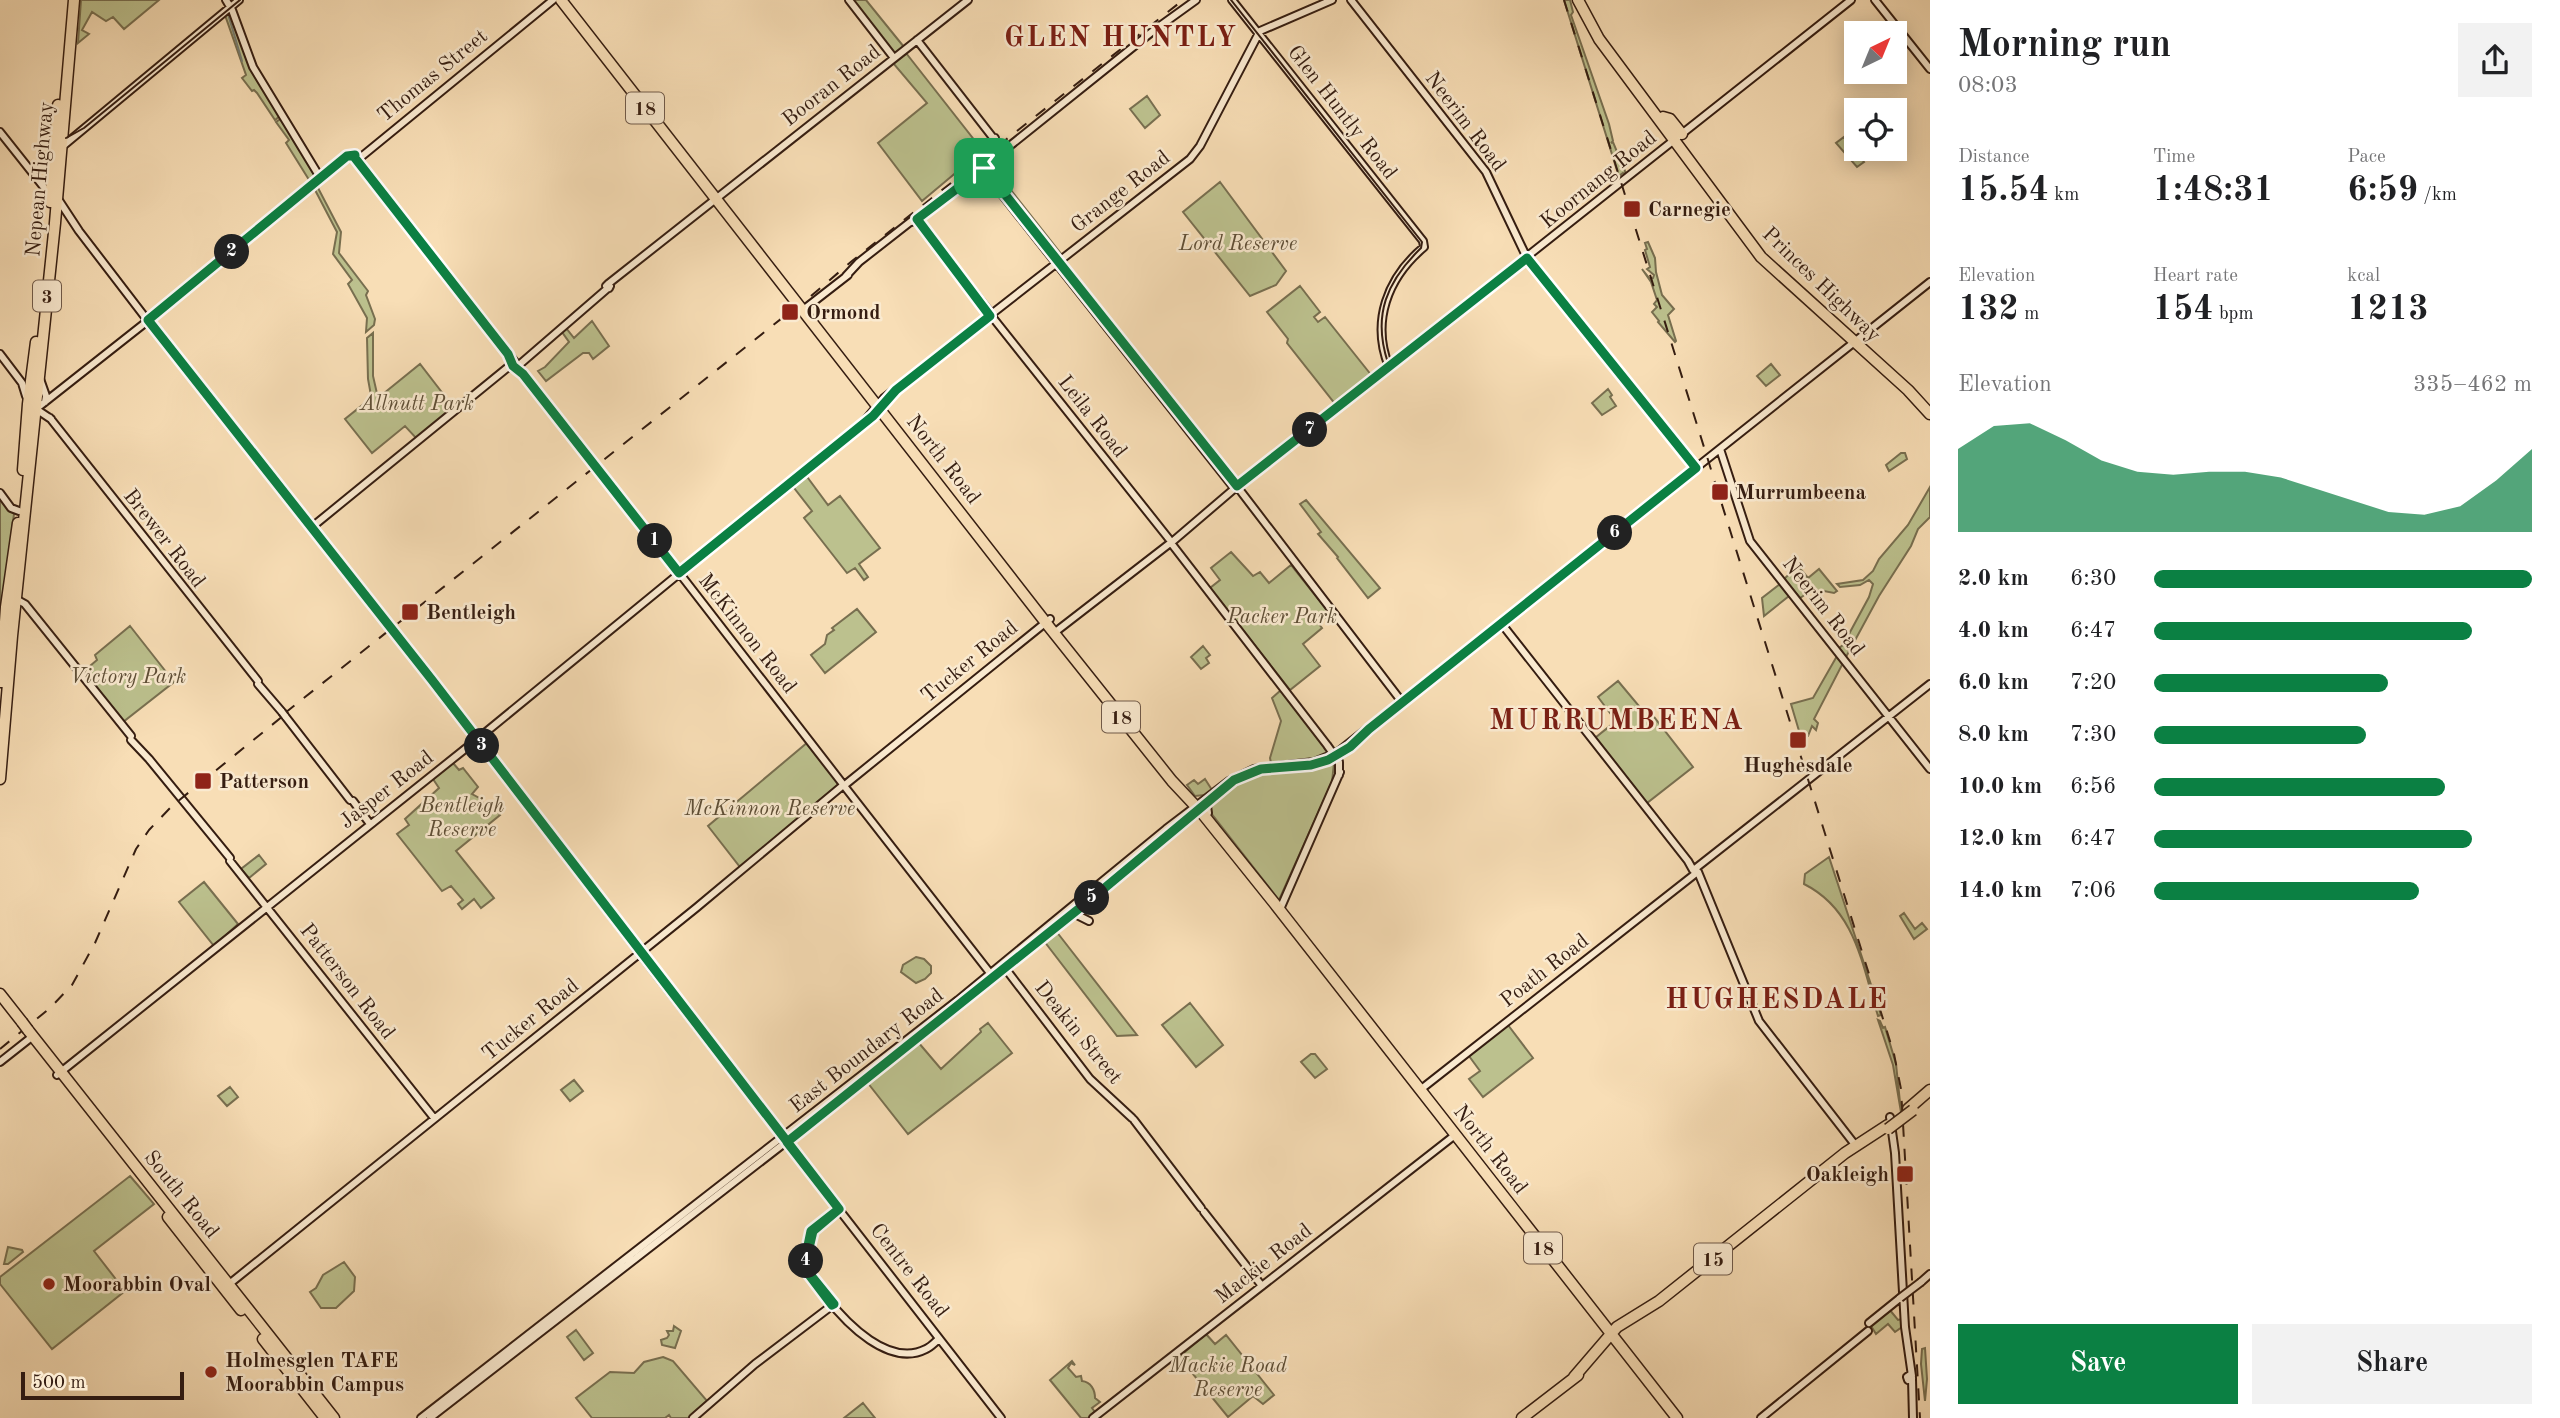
<!DOCTYPE html>
<meta charset="utf-8">
<style>
:root{--surface:#fff;--page:#f2f2f2;--text:#202124;--muted:#757577;--accent:#0b8043}
body{margin:0;font-family:"Old Standard TT",serif;background:var(--page);color:var(--text);height:100vh;display:flex;flex-direction:column;font-size:26px;white-space:nowrap}
*{box-sizing:border-box;margin:0}
p{font-size:23px;color:var(--muted)}
.icon{flex:none;width:38px;height:38px;fill:none;stroke:currentColor;stroke-width:2;stroke-linecap:round;stroke-linejoin:round}
.map{position:relative;flex:1;overflow:hidden}
.details{display:flex;flex-direction:column;background:var(--surface);width:630px}
.details>*{flex:none}
.needle{width:46px;rotate:43deg}
.controls{position:absolute;left:1844px;top:21px;display:grid;gap:14px}
.controls a{display:grid;place-items:center;width:63px;height:63px;border-radius:0px;background:var(--surface);box-shadow:0 4px 18px #0003;font-size:35px}
.scale{position:absolute;left:21px;bottom:18px;width:163px;box-sizing:border-box;padding-left:7px;border:4px solid #351d11;border-top:0;font-size:19px;line-height:24px;white-space:nowrap;color:#351d11;-webkit-text-stroke:5px #faead0;paint-order:stroke}
.pin{position:absolute;display:grid;place-items:center;width:60px;height:60px;color:#fff;margin:-30px;border-radius:14px;box-shadow:0 4px 10px #0006}
.km{position:absolute;width:35px;height:35px;margin:-18px;border-radius:50%;background:#222;color:#fff;font-size:19px;line-height:35px;text-align:center}
.round{display:grid;place-items:center;flex:none;width:74px;height:74px;border-radius:0px;background:var(--page)}
.summary{display:flex;align-items:center;justify-content:space-between;height:119px;padding:0 28px}
h1{font-size:38px;font-weight:700;line-height:52px}
.figures{display:grid;grid-template-columns:repeat(3,1fr);gap:10px;height:119px;padding:7px 28px}
.figures div{display:grid;align-content:center}
.figures b{font-size:35px;font-weight:700}
.figures small{font-size:19px;font-weight:400}
.figures p{font-size:19px}
.chart{height:196px;padding:14px 28px}
.chart p{display:flex;justify-content:space-between}
.chart svg{width:100%;height:126px;margin-top:7px;fill:var(--accent);opacity:.7}
.cta{display:flex;gap:14px;margin-top:auto;padding:14px 28px}
.cta a{flex:1;height:80px;border-radius:0px;background:var(--accent);color:#fff;font-size:28px;font-weight:700;line-height:80px;text-align:center}
.cta a+a{background:var(--page);color:var(--text)}
ul{padding:0 28px;list-style:none;font-size:23px}
li{display:grid;grid-template-columns:112px 84px 1fr;align-items:center;height:52px}
li i{height:18px;border-radius:9px;background:var(--accent)}
main{display:flex;flex:1;min-height:0}
.map>svg:first-child{display:block}
.green{fill:#bcc18e;stroke:#786f50;stroke-width:2}
.lines{fill:none;stroke-linecap:round;stroke-linejoin:round}
.stream{stroke:#757c74;stroke-width:2}
.secondary-casing{stroke:#351d11;stroke-width:10}
.highway-casing{stroke:#351d11;stroke-width:13}
.secondary{stroke:#faead0;stroke-width:6}
.highway{stroke:#f8deb6;stroke-width:10}
.tram{stroke:#351d11;stroke-width:2}
.rail{stroke:#351d11;stroke-width:2;stroke-dasharray:12 12;stroke-linecap:butt}
.secondary-bridge-casing{stroke:#351d11;stroke-width:10;stroke-linecap:butt}
.highway-bridge-casing{stroke:#351d11;stroke-width:13;stroke-linecap:butt}
.secondary-bridge{stroke:#faead0;stroke-width:6}
.highway-bridge{stroke:#f8deb6;stroke-width:10}
.route-casing{stroke:#fff;stroke-width:14}
.route{stroke:#0b8043;stroke-width:9}
.poi-dot{fill:#8f2418;stroke:#faead0;stroke-width:2.5}
.labels{text-anchor:middle;stroke-width:5;stroke-linejoin:round;paint-order:stroke}
.shield{fill:#faead0;stroke:#705a4a;stroke-width:2}
.shield-label{font-size:19px;font-weight:bold;fill:#351d11}
.street-label{font-size:21px;fill:#351d11;stroke:#faead0}
.poi-label{font-size:21px;font-weight:bold;fill:#351d11;stroke:#faead0;text-anchor:start}
.park-label{font-size:21px;font-style:italic;fill:#5e4e36;stroke:#faead0}
.district-label{font-size:28px;font-weight:bold;letter-spacing:2px;fill:#7a1f14;stroke:#faead0}
</style>
<main>
<div class="map">
<svg width="1930" height="1418" viewBox="0 0 1930 1418">
<rect width="100%" height="100%" fill="#f8deb6"/>
<filter id="stains"><feTurbulence type="fractalNoise" baseFrequency=".00286" numOctaves="4"/><feColorMatrix values="0 0 0 0 .2 0 0 0 0 .09 0 0 0 0 .02 0 0 0 .5 -.17"/></filter>
<radialGradient id="worn" r=".72"><stop offset=".6" stop-color="#630" stop-opacity="0"/><stop offset="1" stop-color="#630" stop-opacity=".3"/></radialGradient>
<path class="green" d="M81 0H159L124 29 113 17 106 21 92 12 82 30 89 34 78 43Z
M850 0H866L904 47 895 55Z
M1564 0H1570L1573 12 1571 15 1609 124 1613 141 1611 143 1613 142 1625 171 1626 175 1623 173 1619 176 1620 180Z
M229 12 251 67 280 116 275 120 257 93 254 90 252 91 242 78 246 75 225 15Z
M906 53 979 146 977 155 922 201 878 143 927 103 893 63Z
M1147 96 1160 115 1145 128 1130 109Z
M282 118 318 177 311 183 286 143 289 140 276 122Z
M1844 137 1864 162 1857 167 1836 143Z
M991 165 1062 255 1056 259 986 170Z
M1220 182 1286 271 1276 285 1250 296 1183 212Z
M317 186 341 232 339 253 368 291 366 295 375 319 374 325 366 332 367 318 348 284 352 280 333 254 337 232 314 188Z
M1648 242 1655 258 1656 272 1662 295 1674 309 1668 315 1676 341 1675 342 1658 322 1659 321 1652 312 1657 307 1654 304 1657 300 1651 282 1642 269 1650 279 1653 278 1654 275 1647 269 1650 267 1645 250 1647 249 1645 243Z
M1300 286 1320 312 1314 317 1318 322 1325 317 1372 376 1336 405 1287 343 1288 339 1267 312Z
M592 321 609 346 593 359 589 353H583L546 381 538 371 545 367 569 342 562 332 566 328 574 338Z
M373 333V376L378 398 420 364 454 408 416 438 405 426 372 453 345 419 365 403 372 401 368 379 367 338Z
M1771 364 1780 375 1766 386 1757 376Z
M1608 389 1612 395 1610 397 1616 406 1602 415 1592 403Z
M1901 453H1905L1907 459 1889 471 1886 465Z
M805 474 828 505 840 496 880 548 859 564 868 577 864 580 855 568 847 573 804 518 812 511 791 484Z
M1930 487V517L1918 529 1911 546 1879 596 1846 657 1839 648 1843 645 1869 597 1873 584 1869 580 1860 585 1840 587 1837 584 1863 580 1873 571 1879 559 1908 525Z
M0 499 14 514 0 621Z
M1306 500 1380 588 1368 598 1337 558 1338 557 1318 534 1321 532 1300 504Z
M1231 552 1253 576 1260 572 1269 583 1291 565 1330 614 1318 623 1322 628 1303 644 1320 666 1290 690 1210 588 1220 580 1211 568Z
M1798 566 1808 578 1819 569 1837 591 1834 593 1824 591 1819 595 1814 589 1800 598 1784 579Z
M1780 584 1789 596 1764 616 1762 598Z
M857 609 876 632 825 673 811 655 825 644 827 635 834 630 832 628Z
M130 626 174 682 123 722 83 672 97 660 95 655Z
M1203 646 1210 655 1206 658 1209 663 1201 669 1191 657Z
M1837 656 1843 663 1814 719 1818 723 1816 730 1812 726 1808 736H1804L1802 741 1791 704 1813 698Z
M1618 681 1643 711 1647 708 1693 767 1647 803 1595 738 1616 721 1598 697Z
M1281 690 1331 753 1330 754 1305 761 1271 763 1270 758 1281 721 1272 698Z
M808 742 837 780 838 785 740 867 708 826Z
M1331 761 1334 763 1332 782 1279 900 1211 813 1209 804C1223 791 1236 779 1255 773 1280 766 1306 770 1331 761Z
M453 763 459 770 463 768 478 787 472 794 481 799 486 810 494 807 500 815 456 851 494 898 481 908 474 899 462 909 458 904 463 900 451 886 442 891 397 834 409 825 405 819 439 788 433 779Z
M1205 779 1212 790 1205 795 1195 796 1187 785 1194 780 1198 784Z
M259 855 266 864 249 878 241 869Z
M1829 857 1881 1015 1878 1016C1862 965 1856 910 1804 884L1805 874Z
M204 882 238 924 214 946 179 902Z
M1904 913 1915 929 1922 923 1927 929 1914 939 1900 916Z
M1056 931 1137 1035 1117 1036 1044 941Z
M916 957 924 959 931 966V973L925 979 916 983 901 972 903 965Z
M1190 1003 1223 1045 1196 1067 1162 1025Z
M1878 1020 1880 1021 1883 1028 1885 1027 1896 1064 1901 1112 1893 1065Z
M988 1023 1012 1053 908 1134 867 1082 918 1042 941 1069 981 1032 980 1029Z
M1508 1025 1533 1058 1483 1097 1469 1079 1480 1071 1469 1056Z
M1311 1054H1315L1327 1069 1315 1078 1301 1062Z
M574 1080 583 1091 570 1101 561 1090Z
M230 1087 238 1097 227 1106 218 1096Z
M130 1176 154 1204 94 1251 125 1291 52 1349 0 1284V1277Z
M8 1247 22 1250 23 1252 8 1264H4Z
M344 1262 355 1277 354 1291 336 1308H321L310 1292 316 1288 323 1275Z
M1889 1309 1898 1320 1902 1319V1327L1895 1332 1888 1324 1876 1334 1871 1326Z
M674 1326 681 1331 675 1348 662 1345 661 1340 667 1338 669 1335 667 1331H673Z
M576 1330 593 1353 584 1360 567 1337Z
M1206 1334 1215 1344 1226 1335 1274 1395 1263 1404 1253 1396 1228 1417 1179 1357Z
M1925 1348 1927 1379 1925 1401 1921 1364 1922 1349Z
M663 1357 673 1361 708 1402 688 1418H671L669 1415 665 1418H592L576 1398 610 1372 634 1373 644 1362Z
M1072 1361 1075 1365 1071 1363 1068 1368 1076 1377 1081 1376 1082 1381C1091 1382 1095 1390 1095 1398L1100 1402 1092 1408 1095 1412 1088 1418H1081L1050 1380Z
M863 1403 875 1418H844Z"/>
<g class="lines">
<path class="stream" d="M228 14 242 61"/>
<g class="secondary-casing">
<path id="secondary" d="M226 0 232 10 253 67 321 179
M849 0 894 58
M1232 0 1423 241 1424 247C1387 278 1371 322 1389 367
M1351 0 1486 172 1527 258 1696 468
M1875 0 1930 69
M917 40 994 139
M0 132 50 195
M63 146 239 0
M981 156V149L995 138
M361 157 553 0
M357 160 443 270
M982 169 1234 488
M58 199 79 231 148 321 389 625
M915 218 989 311
M911 222 921 217 1153 31 1196 0
M443 273 515 362
M846 276 859 262 914 219
M608 284 606 286 609 288 610 286 608 284 968 0
M986 309 1169 539
M803 310 848 275
M0 354 22 383 26 396
M519 365 608 288
M516 367 513 363 519 364 516 367 593 462
M40 379 46 396 45 402
M50 418 258 681
M51 419 36 409 145 323 347 157 355 155
M1720 449 1750 541 1930 769
M598 468 842 783
M1237 486 1851 0
M1239 489 1402 702
M0 493 11 508 19 511
M312 527 512 364
M1172 542 1234 489
M1171 543 1327 745 1339 762V775
M16 599 25 604 131 736
M1501 623 1688 861 1693 870
M394 631 659 978 1001 1418
M1054 633 1169 544
M258 684 282 712
M285 716 350 800
M131 740 149 759 230 858
M846 784 1050 619
M845 787 990 973
M353 801 370 824
M1208 813 1207 806 1210 801
M230 861 434 1118
M1696 868 1930 684
M1698 872 1759 1021 1856 1146
M1278 908 1281 907 1340 772
M1073 913 1089 921
M1005 968 1090 1079 1132 1118
M0 1062 33 1036
M57 1075 475 741 863 423 884 398 1190 159 1200 146 1260 31 1332 0
M1420 1090 1695 874
M1890 1117 1895 1153 1905 1327 1912 1376
M1134 1120 1201 1208
M839 1209 810 1233C806 1244 802 1260 806 1271 810 1280 820 1289 826 1297 846 1323 889 1368 926 1349 931 1347 935 1342 939 1339
M1204 1212 1262 1286
M1921 1282 1930 1274
M228 1285 696 908 841 787
M1869 1323 1900 1298
M1910 1375 1912 1378 1908 1380 1907 1377Z
M1912 1379 1913 1418
M421 1418 958 1000 1166 829 1229 781 1254 769 1314 762 1338 752 1930 282
M430 1418 853 1090 1200 809
M693 1418 755 1364 834 1304
M1093 1418 1455 1135
M1761 1418 1868 1331"/>
</g>
<g class="highway-casing">
<path id="highway" d="M561 0 1050 628 1172 781 1202 813 1275 904 1677 1418
M1578 0 1599 39 1761 257 1908 390 1930 414
M1663 117 1670 119 1682 134
M50 202 58 105
M23 470 28 404 36 342
M1 682 6 607 18 523
M0 779 12 636 55 223 74 0
M0 994 22 1022
M28 1030 334 1418
M1908 1109 1930 1090
M168 1217 241 1310
M263 1339 325 1418
M1574 1377 1617 1327 1659 1301 1845 1153 1888 1125
M1522 1418 1578 1375"/>
</g>
<use href="#secondary" class="secondary"/>
<use href="#highway" class="highway"/>
<path class="tram" d="M1231 0 1422 242 1421 248C1387 281 1372 315 1388 363
M66 138 84 128 240 0"/>
<path class="rail" d="M1564 0 1894 1054 1901 1089 1920 1418
M811 296 852 261 1183 0
M285 713 796 307
M0 1049 50 1008 72 985 95 943 136 849 149 830 172 806 283 716"/>
<g class="secondary-bridge-casing">
<path id="secondary-bridge" d="M593 462 598 468
M389 625 394 631
M282 712 285 716
M1900 1298 1921 1282"/>
</g>
<g class="highway-bridge-casing">
<path id="highway-bridge" d="M22 1022 28 1030
M1888 1129 1913 1110"/>
</g>
<use href="#secondary-bridge" class="secondary-bridge"/>
<use href="#highway-bridge" class="highway-bridge"/>
</g>
<g class="lines">
<g class="route-casing">
<path id="route" d="M984 168 917 219 990 316 896 390 873 416 679 573 523 374 513 366 508 354 355 158V155L347 156 148 320 432 680 839 1209 813 1231 806 1261 809 1273 834 1304 832 1305 807 1272 805 1260 811 1231 839 1209 787 1142 1101 891 1234 780 1261 769 1311 765 1328 760 1350 747 1369 729 1696 468 1527 258 1237 486 984 168"/>
</g>
<use href="#route" class="route"/>
</g>
<g class="poi-dot">
<rect x="1623" y="200" width="18" height="18" rx="3.5"/>
<rect x="781" y="303" width="18" height="18" rx="3.5"/>
<rect x="1711" y="483" width="18" height="18" rx="3.5"/>
<rect x="401" y="603" width="18" height="18" rx="3.5"/>
<rect x="1789" y="731" width="18" height="18" rx="3.5"/>
<rect x="194" y="772" width="18" height="18" rx="3.5"/>
<rect x="1896" y="1165" width="18" height="18" rx="3.5"/>
<circle cx="49" cy="1284" r="7"/>
<circle cx="211" cy="1372" r="7"/>
</g>
<g class="labels">
<g class="shield">
<rect x="626" y="92.5" width="38" height="31" rx="5"/>
<rect x="33" y="280.5" width="28" height="31" rx="5"/>
<rect x="1102" y="701.5" width="38" height="31" rx="5"/>
<rect x="1524" y="1232.5" width="38" height="31" rx="5"/>
<rect x="1694" y="1243.5" width="38" height="31" rx="5"/>
</g>
<g class="shield-label">
<text x="645" y="115">18</text>
<text x="47" y="303">3</text>
<text x="1121" y="724">18</text>
<text x="1543" y="1255">18</text>
<text x="1713" y="1266">15</text>
</g>
<g class="street-label">
<text transform="translate(432 75) rotate(-39)" y="7">Thomas Street</text>
<text transform="translate(831 85) rotate(-38)" y="7">Booran Road</text>
<text transform="translate(1343 112) rotate(52)" y="7">Glen Huntly Road</text>
<text transform="translate(1466 121) rotate(53)" y="7">Neerim Road</text>
<text transform="translate(39 179) rotate(-85)" y="7">Nepean Highway</text>
<text transform="translate(1598 179) rotate(-39)" y="7">Koornang Road</text>
<text transform="translate(1120 191) rotate(-38)" y="7">Grange Road</text>
<text transform="translate(1822 284) rotate(44)" y="7">Princes Highway</text>
<text transform="translate(1093 416) rotate(52)" y="7">Leila Road</text>
<text transform="translate(944 459) rotate(52)" y="7">North Road</text>
<text transform="translate(165 538) rotate(52)" y="7">Brewer Road</text>
<text transform="translate(1824 606) rotate(52)" y="7">Neerim Road</text>
<text transform="translate(748 633) rotate(52)" y="7">McKinnon Road</text>
<text transform="translate(969 661) rotate(-39)" y="7">Tucker Road</text>
<text transform="translate(386 789) rotate(-38)" y="7">Jasper Road</text>
<text transform="translate(1544 970) rotate(-38)" y="7">Poath Road</text>
<text transform="translate(348 981) rotate(52)" y="7">Patterson Road</text>
<text transform="translate(530 1019) rotate(-39)" y="7">Tucker Road</text>
<text transform="translate(1079 1032) rotate(51)" y="7">Deakin Street</text>
<text transform="translate(866 1050) rotate(-38)" y="7">East Boundary Road</text>
<text transform="translate(1491 1149) rotate(52)" y="7">North Road</text>
<text transform="translate(182 1194) rotate(51)" y="7">South Road</text>
<text transform="translate(1263 1263) rotate(-38)" y="7">Mackie Road</text>
<text transform="translate(910 1270) rotate(52)" y="7">Centre Road</text>
</g>
<g class="poi-label">
<text x="1648" y="216">Carnegie</text>
<text x="806" y="319">Ormond</text>
<text x="1736" y="499">Murrumbeena</text>
<text x="426" y="619">Bentleigh</text>
<text x="1798" y="772" text-anchor="middle">Hughesdale</text>
<text x="219" y="788">Patterson</text>
<text x="1889" y="1181" text-anchor="end">Oakleigh</text>
<text x="63" y="1291">Moorabbin Oval</text>
<text x="225" y="1367">Holmesglen TAFE<tspan x="225" dy="24">Moorabbin Campus</tspan></text>
</g>
<g class="park-label">
<text x="1238" y="250">Lord Reserve</text>
<text x="417" y="410">Allnutt Park</text>
<text x="1282" y="623">Packer Park</text>
<text x="128" y="683">Victory Park</text>
<text x="462" y="812">Bentleigh<tspan x="462" dy="24">Reserve</tspan></text>
<text x="770" y="815">McKinnon Reserve</text>
<text x="1228" y="1372">Mackie Road<tspan x="1228" dy="24">Reserve</tspan></text>
</g>
<g class="district-label">
<text x="1121" y="46">GLEN HUNTLY</text>
<text x="1617" y="729">MURRUMBEENA</text>
<text x="1777" y="1008">HUGHESDALE</text>
</g>
</g>
<rect width="100%" height="100%" filter="url(#stains)"/>
<rect width="100%" height="100%" fill="url(#worn)"/>
</svg>
<div class="controls">
<a><svg class="needle" viewBox="-14 -14 28 28"><path d="M0-13l5 13h-10z" fill="#e53935"/><path d="M0 13l5-13h-10z" fill="#757577"/></svg></a>
<a><svg class="icon" aria-label="locate" viewBox="0 0 24 24"><circle cx="12" cy="12" r="6"/><path d="M12 2v4M12 18v4M2 12h4M18 12h4"/></svg></a>
</div>
<div class="scale">500 m</div>
<div class="pin" style="left:984px;top:168px;background:#1e9e55"><svg class="icon" aria-label="arrive" viewBox="0 0 24 24"><path d="M6 21V4h12l-3 4 3 4H6"/></svg></div>
<b class="km" style="left:655px;top:541px">1</b>
<b class="km" style="left:232px;top:252px">2</b>
<b class="km" style="left:482px;top:746px">3</b>
<b class="km" style="left:806px;top:1261px">4</b>
<b class="km" style="left:1092px;top:898px">5</b>
<b class="km" style="left:1615px;top:533px">6</b>
<b class="km" style="left:1310px;top:430px">7</b>
</div>
<section class="details">
<div class="summary"><div><h1>Morning run</h1><p>08:03</p></div><a class="round"><svg class="icon" aria-label="share" viewBox="0 0 24 24"><path d="M12 15V3M7 8l5-5 5 5M5 13v7h14v-7"/></svg></a></div>
<div class="figures">
<div><p>Distance</p><b>15.54<small> km</small></b></div>
<div><p>Time</p><b>1:48:31</b></div>
<div><p>Pace</p><b>6:59<small> /km</small></b></div>
</div>
<div class="figures">
<div><p>Elevation</p><b>132<small> m</small></b></div>
<div><p>Heart rate</p><b>154<small> bpm</small></b></div>
<div><p>kcal</p><b>1213</b></div>
</div>
<div class="chart"><p><span>Elevation</span>335–462 m</p>
<svg viewBox="0 0 160 44" preserveAspectRatio="none"><path d="M0 44V15L10 7L20 6L30 12L40 19L50 23L60 24L70 23L80 23L90 25L100 29L110 33L120 37L130 38L140 35L150 26L160 15V44z"/></svg>
</div>
<ul>
<li><b>2.0 km</b>6:30<i style="width:100%"></i></li>
<li><b>4.0 km</b>6:47<i style="width:84%"></i></li>
<li><b>6.0 km</b>7:20<i style="width:62%"></i></li>
<li><b>8.0 km</b>7:30<i style="width:56%"></i></li>
<li><b>10.0 km</b>6:56<i style="width:77%"></i></li>
<li><b>12.0 km</b>6:47<i style="width:84%"></i></li>
<li><b>14.0 km</b>7:06<i style="width:70%"></i></li>
</ul>
<div class="cta"><a>Save</a><a>Share</a></div>
</section>
</main>
